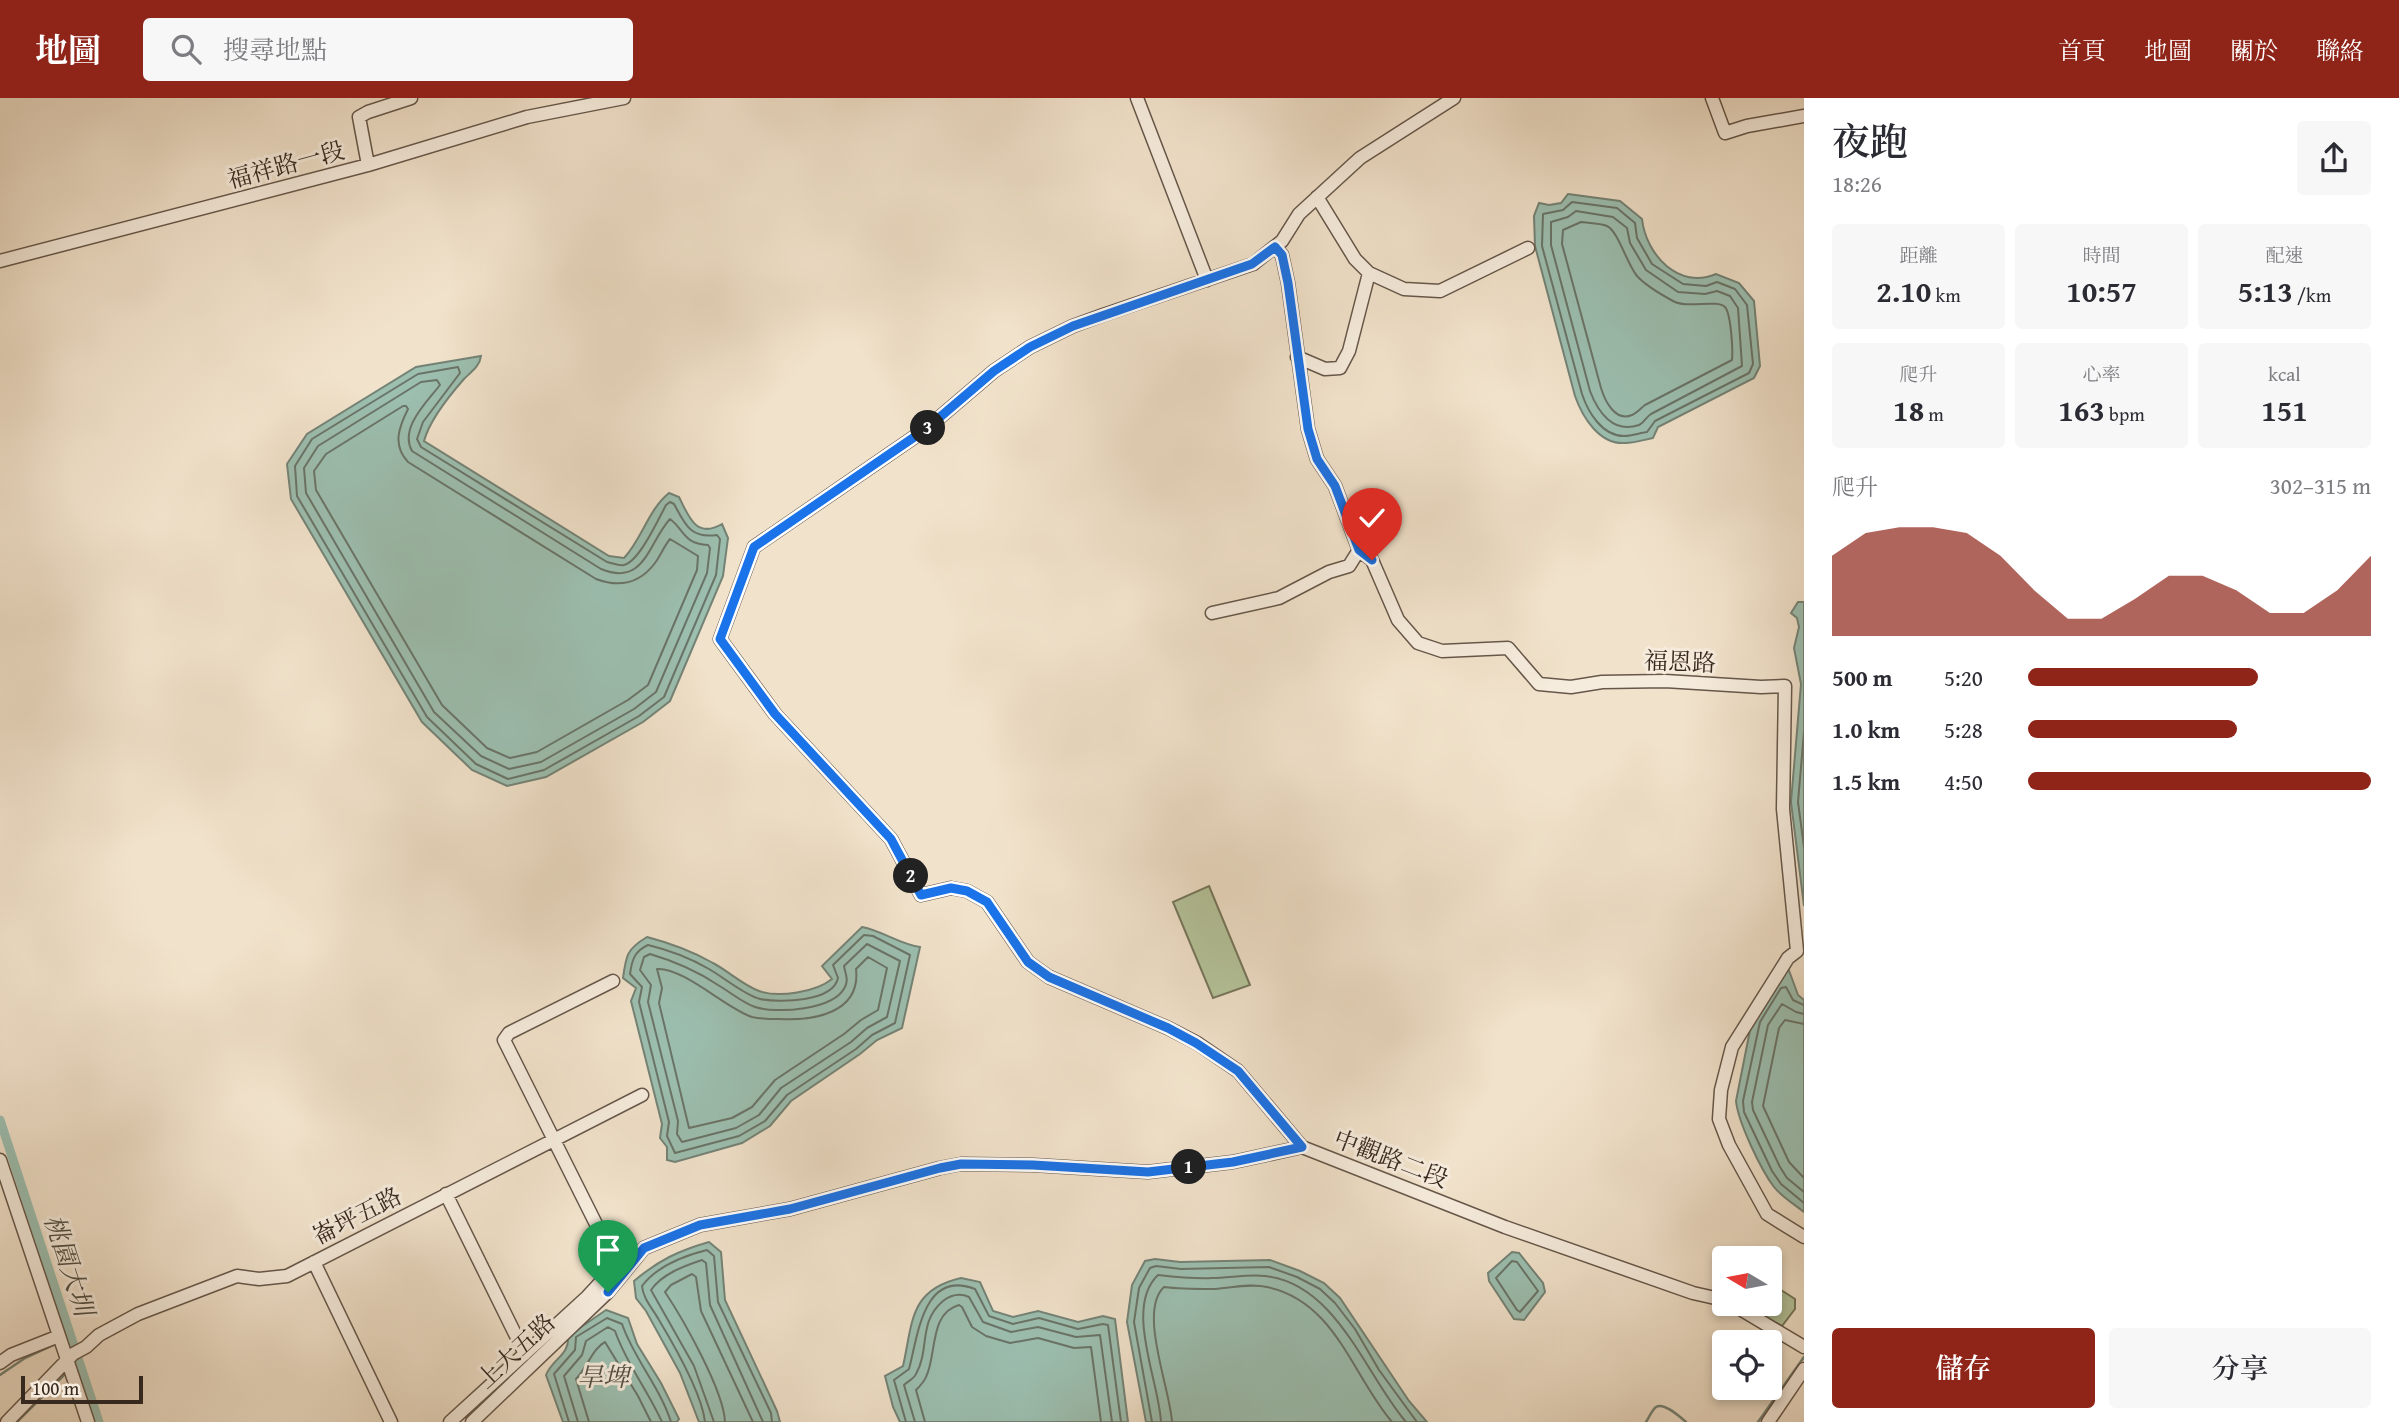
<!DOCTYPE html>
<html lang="zh-TW">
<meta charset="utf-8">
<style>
:root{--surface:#fff;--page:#f7f7f7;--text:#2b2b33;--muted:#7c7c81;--accent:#8f2418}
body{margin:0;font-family:"Gentium Book Plus","Noto Serif TC",serif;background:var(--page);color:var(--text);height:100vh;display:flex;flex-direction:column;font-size:26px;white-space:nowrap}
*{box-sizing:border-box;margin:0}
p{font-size:23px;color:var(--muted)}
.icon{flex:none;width:38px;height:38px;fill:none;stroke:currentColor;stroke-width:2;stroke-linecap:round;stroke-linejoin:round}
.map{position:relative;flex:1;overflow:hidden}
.sheet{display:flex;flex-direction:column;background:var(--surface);width:595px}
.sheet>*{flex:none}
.needle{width:46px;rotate:280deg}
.fabs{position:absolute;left:1712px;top:1148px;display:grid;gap:14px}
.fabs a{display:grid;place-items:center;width:70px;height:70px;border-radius:7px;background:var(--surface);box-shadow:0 4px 10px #0003;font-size:35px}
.scale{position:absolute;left:21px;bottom:18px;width:122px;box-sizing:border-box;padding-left:7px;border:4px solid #38291f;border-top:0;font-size:19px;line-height:24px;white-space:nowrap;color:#38291f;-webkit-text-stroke:5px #f6ecdd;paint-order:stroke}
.pin{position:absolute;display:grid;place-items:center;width:60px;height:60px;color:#fff;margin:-72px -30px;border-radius:50% 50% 50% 0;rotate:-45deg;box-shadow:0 0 7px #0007}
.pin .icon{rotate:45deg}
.km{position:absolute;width:35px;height:35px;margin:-18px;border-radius:50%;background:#222;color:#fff;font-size:19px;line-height:35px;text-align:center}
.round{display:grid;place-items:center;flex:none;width:74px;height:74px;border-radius:7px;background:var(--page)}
.headline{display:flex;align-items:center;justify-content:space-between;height:119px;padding:0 28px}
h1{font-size:38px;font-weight:600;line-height:52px}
.figures{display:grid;grid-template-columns:repeat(3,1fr);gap:10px;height:119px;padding:7px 28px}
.figures div{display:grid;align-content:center;border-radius:7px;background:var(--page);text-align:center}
.figures b{font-size:30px;font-weight:600}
.figures small{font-size:19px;font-weight:400}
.figures p{font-size:19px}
.chart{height:196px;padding:14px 28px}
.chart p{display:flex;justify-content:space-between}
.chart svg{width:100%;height:126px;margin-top:7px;fill:var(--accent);opacity:.7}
.cta{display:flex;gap:14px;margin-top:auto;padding:14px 28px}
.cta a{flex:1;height:80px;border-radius:7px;background:var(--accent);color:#fff;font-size:28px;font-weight:600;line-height:80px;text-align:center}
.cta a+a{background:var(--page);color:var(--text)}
ul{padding:0 28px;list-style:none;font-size:23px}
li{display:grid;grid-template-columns:112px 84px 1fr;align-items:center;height:52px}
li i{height:18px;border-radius:9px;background:var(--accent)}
header{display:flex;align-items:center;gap:42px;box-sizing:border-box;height:98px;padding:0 35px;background:var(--accent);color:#fff}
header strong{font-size:33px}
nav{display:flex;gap:38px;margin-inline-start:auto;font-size:24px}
.search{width:490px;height:63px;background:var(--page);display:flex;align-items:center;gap:18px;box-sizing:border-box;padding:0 24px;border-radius:7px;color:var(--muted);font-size:26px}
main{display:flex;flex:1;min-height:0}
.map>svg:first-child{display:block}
.green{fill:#b5c49b;stroke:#76765d;stroke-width:2}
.water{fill:#9cbfb0;stroke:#748376;stroke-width:2}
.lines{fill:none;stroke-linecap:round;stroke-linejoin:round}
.shore{stroke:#6a7468;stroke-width:2}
.stream{stroke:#748376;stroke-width:2.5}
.canal{stroke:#9cbfb0;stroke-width:9}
.minor-casing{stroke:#66574a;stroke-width:15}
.minor{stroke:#f6ecdd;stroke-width:12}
.route-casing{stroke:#fff;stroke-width:14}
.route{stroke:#1a73e8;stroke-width:9}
.labels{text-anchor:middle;stroke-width:6;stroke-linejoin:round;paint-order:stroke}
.street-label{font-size:24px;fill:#38291f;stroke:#f6ecdd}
.water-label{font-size:26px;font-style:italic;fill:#514e43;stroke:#f6ecdd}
</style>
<header>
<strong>地圖</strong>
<div class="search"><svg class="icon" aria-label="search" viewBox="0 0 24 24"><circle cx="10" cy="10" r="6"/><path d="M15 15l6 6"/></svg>搜尋地點</div>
<nav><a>首頁</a><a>地圖</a><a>關於</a><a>聯絡</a></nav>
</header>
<main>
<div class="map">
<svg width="1804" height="1324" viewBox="0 0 1804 1324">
<rect width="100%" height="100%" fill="#f1e2cb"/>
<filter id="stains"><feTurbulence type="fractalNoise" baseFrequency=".00286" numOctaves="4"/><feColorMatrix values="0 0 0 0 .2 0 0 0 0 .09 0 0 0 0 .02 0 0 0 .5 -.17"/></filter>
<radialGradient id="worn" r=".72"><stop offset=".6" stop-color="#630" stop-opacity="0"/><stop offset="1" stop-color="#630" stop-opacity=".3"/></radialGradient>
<path class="green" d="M1209 788 1250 887 1213 900 1173 804Z
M1773 1187 1795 1201V1211L1782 1228 1757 1215 1762 1206H1769V1193Z"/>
<path class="water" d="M1568 96 1620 103 1642 121C1646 157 1679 192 1716 176L1739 185 1754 203 1760 268 1754 280 1658 329 1653 340C1644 342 1634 345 1625 345 1599 347 1582 318 1575 298L1535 148 1534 118 1539 105 1549 107 1561 105Z
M481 258C480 268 471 274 464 281 449 298 430 321 424 343L609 458 624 460C642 441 648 412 669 395L679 399C689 419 696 441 722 426L728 440 723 478 670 603 643 624 546 679 507 688 472 672 422 624 291 401 287 366 307 336 416 269Z
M1798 504H1804V808L1791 704 1801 586 1794 550 1799 529 1797 520 1791 515Z
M862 829C883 833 899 846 920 849L902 930 877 942 860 956 791 1003 770 1028 742 1045 675 1064 667 1062V1049L660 1040 662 1026 631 903 636 890 623 880C626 857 627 851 647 839 670 845 692 853 713 865 728 873 743 887 759 893 779 900 816 894 832 881L822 868Z
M1787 867 1798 897 1804 902V1114C1794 1106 1782 1099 1774 1089 1761 1072 1738 1024 1736 1003L1752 922Z
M709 1144 721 1154 725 1202 777 1313 780 1324H699L680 1275 646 1213 636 1200 634 1183C659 1162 678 1153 709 1144Z
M1512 1154 1519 1155 1543 1185 1545 1194 1524 1222 1514 1221 1489 1183 1488 1175Z
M1155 1161 1180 1164 1270 1162 1300 1173 1324 1185 1340 1200 1409 1303 1427 1324H1146L1127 1224 1132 1187 1145 1163Z
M961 1180 980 1184 993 1213 1013 1219 1038 1213 1078 1224 1103 1218 1115 1221 1128 1324H900L893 1309 885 1278 903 1268C913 1224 909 1192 961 1180Z
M606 1212 628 1220 637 1246 661 1285 679 1321 677 1324H563L546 1277C552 1261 570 1257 568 1238Z"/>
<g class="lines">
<path class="shore" d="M1572 104 1617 110 1635 125 1637 140 1652 166 1683 186 1706 188 1717 184 1735 191 1747 207 1753 266 1749 275 1655 323 1647 334C1640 335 1631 338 1624 338 1602 338 1588 314 1582 296L1542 148 1543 116 1563 112Z
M1576 113 1613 119 1627 130 1630 145 1646 172 1678 194 1705 196 1717 193 1730 198 1738 210 1742 268 1651 316C1646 319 1644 325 1639 327 1613 336 1598 314 1590 293L1551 147V124L1568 119Z
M1581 124C1588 125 1600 125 1607 128 1618 133 1627 166 1637 178 1646 188 1662 197 1673 203 1687 211 1717 201 1725 209 1731 216 1733 252 1732 262L1645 307C1641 310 1637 315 1632 317 1615 324 1605 303 1601 290L1562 146 1563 132Z
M458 269 460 275 423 324 417 341 421 349 607 464C612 465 619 468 624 467 639 464 659 420 666 407L670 404 674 406C685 426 690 441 717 437L720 441 716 477 664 599 639 618 544 672 508 681 476 666 427 619 297 398 295 368 312 341 418 276Z
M437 282 440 287C427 304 399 330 412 353L601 471C645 489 648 445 670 421 684 431 683 446 708 447L710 450 707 475 656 594 634 611 541 664 509 671 481 658 434 614 306 395 304 370 318 348 421 284Z
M403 308H406L408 311C399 329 392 347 408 364L596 481C620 490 640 485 655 465 661 457 664 448 670 441L698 458 697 472 648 587 628 602 537 654 510 660 487 650 442 607 316 392 314 373 326 356Z
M1804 634 1798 704 1804 749
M864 837 873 838 910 857 895 925 872 937 856 951 787 997 765 1023 739 1038 675 1055 667 1038 669 1024 639 904 642 889 630 876C632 861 635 853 648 847 669 852 690 860 709 871 723 879 746 898 760 901 780 905 833 904 838 880L833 867Z
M867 846 900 863 887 919 867 930 851 944 781 990 759 1017 736 1030 682 1044 677 1036 678 1023 648 904 651 887 640 872 644 859 650 856C674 863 697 873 718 887 730 894 743 905 755 909 777 916 834 912 845 889 849 881 845 875 844 868Z
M868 859 887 870 878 912 861 922 844 936 775 982 752 1009 732 1020 689 1030 659 905 662 890 657 871C683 869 727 911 752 919 761 921 770 921 779 921 814 923 861 915 856 871Z
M1804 907 1793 902 1786 889 1781 890 1760 924 1743 1003 1744 1014 1772 1073 1781 1086 1804 1105
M1804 916 1796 914 1782 906 1768 927 1752 1004 1753 1012 1780 1069 1787 1080 1804 1094
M1804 926 1785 922 1779 930 1763 1008 1789 1064 1804 1080
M1512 1163 1517 1164 1538 1193 1520 1214 1517 1212 1496 1180Z
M569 1324 554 1276 575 1252 576 1239 607 1220 622 1226C634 1261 660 1289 671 1324
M578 1324 564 1278 582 1257 586 1243 608 1229 615 1233C626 1265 648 1293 662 1324
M589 1324 576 1281C587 1270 593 1250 605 1244L638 1298 651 1324
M705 1324C702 1296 674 1247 659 1222 653 1211 643 1201 642 1188 657 1168 683 1158 707 1152L714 1158 718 1204 771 1315 772 1324
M714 1324 694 1268 651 1192C662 1176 684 1168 702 1162L706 1165 710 1207 763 1324
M725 1324C724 1293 683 1221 665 1194L671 1187 692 1176 696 1179 701 1213 753 1324
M906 1324 894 1282 909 1271C918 1238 923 1171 975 1191L989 1218 1013 1226 1039 1220 1078 1231 1103 1226 1108 1227 1121 1324
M915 1324 904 1287C908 1283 914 1281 916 1276 930 1251 918 1224 943 1203 951 1197 960 1195 969 1199L983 1224 1011 1234 1038 1229 1076 1239 1100 1237 1112 1324
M925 1324 916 1292C920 1288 924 1284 926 1279 937 1257 929 1215 959 1207L962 1209 972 1229 986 1238 1010 1245 1038 1240 1074 1250 1091 1249 1101 1324
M1152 1324 1134 1224 1139 1190 1150 1170 1156 1168 1181 1171 1269 1169 1297 1179 1320 1191 1335 1205 1355 1231 1379 1272 1417 1324
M1161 1324C1159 1283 1124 1209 1158 1177 1176 1179 1194 1181 1212 1180 1229 1180 1248 1176 1265 1178 1336 1185 1365 1276 1406 1324
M1172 1324C1170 1290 1138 1213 1164 1189 1180 1191 1197 1191 1213 1191 1230 1190 1250 1185 1267 1189 1335 1203 1352 1277 1392 1324"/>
<path class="stream" d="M68 1242 71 1240
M76 1266 79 1262
M0 1277 25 1260 53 1247
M17 1324 65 1276
M1646 1324C1648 1321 1652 1312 1656 1309 1664 1304 1680 1319 1686 1324
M1758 1324 1804 1259"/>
<path class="canal" d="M0 1022 99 1324"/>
<g class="minor-casing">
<path id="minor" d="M1137 0 1207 182
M1454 0 1360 60 1299 116 1282 143 1253 166 1103 217 1073 228 1030 249 994 273 926 331 754 449 720 541 775 616 891 741 921 797 951 790 967 793 987 804 1028 864 1049 879 1168 930 1197 945 1238 973 1302 1049 1505 1129 1693 1195 1724 1202
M1712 0 1725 35 1747 28 1804 18
M368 67 359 19 368 14 411 0
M1317 99 1355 161 1369 175 1404 191 1440 193 1528 150
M1275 149 1282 157 1288 185 1308 331 1317 361 1335 388 1359 452 1372 462 1398 522 1418 545 1442 553 1508 550 1539 586 1571 589 1602 584 1665 583 1761 589 1785 588 1783 711 1797 853 1788 860 1732 949 1721 992 1719 1021 1729 1047 1767 1116 1804 1139
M0 163 368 67 527 19 624 0
M1297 259 1325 271 1340 270 1349 253 1369 175
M1212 515 1279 500 1329 474 1349 468 1359 452
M0 1062 88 1324
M446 1096 525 1256
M314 1164 391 1324
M1732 1206 1804 1249
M0 1265 11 1257 59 1238
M7 1324 73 1256 86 1249 99 1237 138 1216 237 1178 259 1181 287 1178 642 997
M450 1324 587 1199C598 1187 609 1177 614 1162L504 942 509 935 613 883
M472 1324 608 1194 644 1150 700 1127 790 1111 940 1070 961 1066 1033 1067 1148 1074 1233 1064 1302 1049
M1768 1324 1804 1271"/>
</g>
<use href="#minor" class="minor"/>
</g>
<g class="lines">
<g class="route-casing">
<path id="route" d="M608 1194 644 1150 700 1127 790 1111 940 1070 961 1066 1033 1067 1148 1074 1233 1064 1302 1049 1238 973 1196 945 1168 930 1049 879 1028 864 987 804 967 793 951 790 921 797 891 741 775 616 720 541 754 449 926 331 994 273 1030 249 1073 228 1252 166 1275 149 1282 157 1288 185 1308 331 1317 361 1335 388 1359 452 1372 462"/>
</g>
<use href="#route" class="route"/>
</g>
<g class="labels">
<g class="street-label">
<text transform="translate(286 67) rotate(-15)" y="8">福祥路一段</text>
<text transform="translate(1680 564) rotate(2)" y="8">福恩路</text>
<text transform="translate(1391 1061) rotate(21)" y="8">中觀路二段</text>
<text transform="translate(357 1118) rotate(-27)" y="8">崙坪五路</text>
<text transform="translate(516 1253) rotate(-43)" y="8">上大五路</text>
</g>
<g class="water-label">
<text transform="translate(69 1167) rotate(72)" y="9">桃園大圳</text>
<text x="603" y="1288">旱埤</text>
</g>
</g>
<rect width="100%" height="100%" filter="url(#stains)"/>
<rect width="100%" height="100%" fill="url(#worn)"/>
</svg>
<div class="fabs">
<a><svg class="needle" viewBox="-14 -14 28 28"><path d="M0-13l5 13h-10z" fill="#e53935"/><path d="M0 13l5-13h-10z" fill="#7c7c81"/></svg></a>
<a><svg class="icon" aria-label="locate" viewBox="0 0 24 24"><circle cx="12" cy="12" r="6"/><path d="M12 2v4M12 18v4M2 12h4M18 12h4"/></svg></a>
</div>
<div class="scale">100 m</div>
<div class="pin" style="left:608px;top:1194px;background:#1e9e55"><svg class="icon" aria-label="arrive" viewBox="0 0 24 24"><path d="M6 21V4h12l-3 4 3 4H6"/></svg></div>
<div class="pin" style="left:1372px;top:462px;background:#d93025"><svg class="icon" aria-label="check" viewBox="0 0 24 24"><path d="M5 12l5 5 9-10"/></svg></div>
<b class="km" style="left:1189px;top:1069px">1</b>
<b class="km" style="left:911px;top:778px">2</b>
<b class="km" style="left:928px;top:330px">3</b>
</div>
<section class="sheet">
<div class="headline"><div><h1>夜跑</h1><p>18:26</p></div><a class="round"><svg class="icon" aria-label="share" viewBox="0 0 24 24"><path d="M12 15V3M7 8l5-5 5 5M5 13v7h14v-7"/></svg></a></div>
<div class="figures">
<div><p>距離</p><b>2.10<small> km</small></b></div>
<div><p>時間</p><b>10:57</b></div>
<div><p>配速</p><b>5:13<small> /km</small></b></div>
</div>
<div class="figures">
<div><p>爬升</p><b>18<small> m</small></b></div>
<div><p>心率</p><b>163<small> bpm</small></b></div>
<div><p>kcal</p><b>151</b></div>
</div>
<div class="chart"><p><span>爬升</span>302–315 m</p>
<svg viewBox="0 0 160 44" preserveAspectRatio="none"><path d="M0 44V16L10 8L20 6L30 6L40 8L50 16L60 28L70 38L80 38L90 31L100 23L110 23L120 28L130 36L140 36L150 28L160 16V44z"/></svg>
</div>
<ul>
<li><b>500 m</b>5:20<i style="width:67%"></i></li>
<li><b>1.0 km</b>5:28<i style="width:61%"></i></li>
<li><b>1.5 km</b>4:50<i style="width:100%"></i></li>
</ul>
<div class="cta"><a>儲存</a><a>分享</a></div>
</section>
</main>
